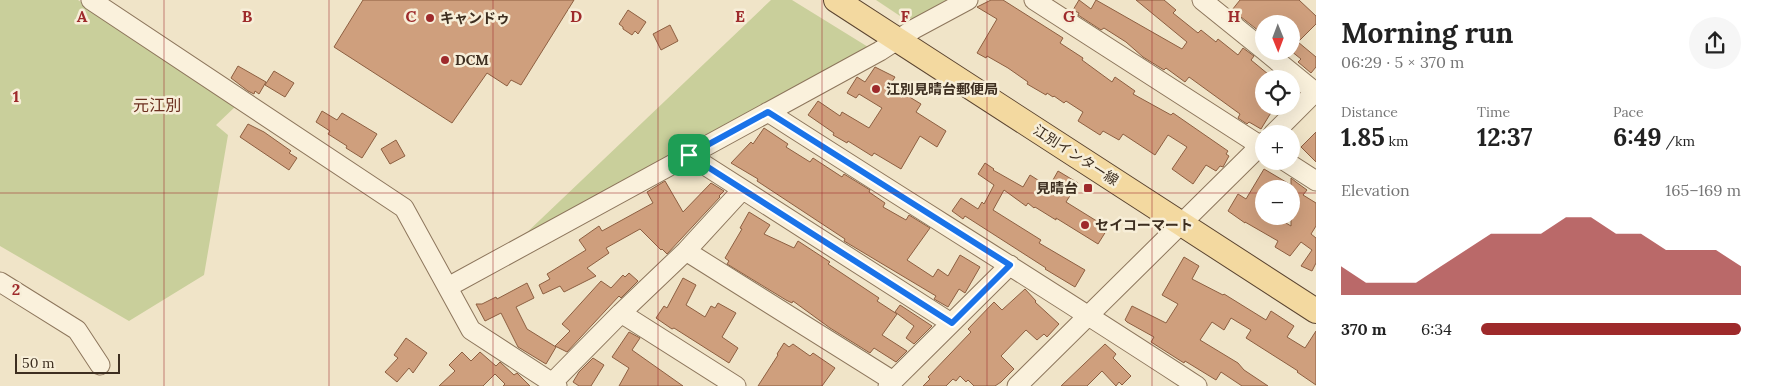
<!DOCTYPE html>
<meta charset="utf-8">
<style>
:root{--surface:#fff;--page:#f6f6f6;--text:#222;--muted:#767676;--accent:#9e2a2b}
body{margin:0;font-family:Lora,"Noto Sans JP",serif;background:var(--page);color:var(--text);height:100vh;display:flex;flex-direction:column;font-size:19px;white-space:nowrap}
*{box-sizing:border-box;margin:0}
p{font-size:16px;color:var(--muted)}
.icon{flex:none;width:28px;height:28px;fill:none;stroke:currentColor;stroke-width:2;stroke-linecap:round;stroke-linejoin:round}
.map{position:relative;flex:1;overflow:hidden}
.sheet{display:flex;flex-direction:column;background:var(--surface);width:450px}
.sheet>*{flex:none}
.needle{width:32px;rotate:179deg}
.tools{position:absolute;left:1255px;top:15px;display:grid;gap:10px}
.tools a{display:grid;place-items:center;width:45px;height:45px;border-radius:50%;background:var(--surface);box-shadow:0 5px 20px #0002;font-size:25px}
.scale{position:absolute;left:15px;bottom:12px;width:105px;box-sizing:border-box;padding-left:5px;border:2px solid #3d2e20;border-top:0;font-size:14px;line-height:18px;white-space:nowrap;color:#3d2e20;-webkit-text-stroke:4px #f7eed8;paint-order:stroke}
.pin{position:absolute;display:grid;place-items:center;width:42px;height:42px;color:#fff;margin:-21px;border-radius:10px;box-shadow:0 2px 8px #0006}
.round{display:grid;place-items:center;flex:none;width:52px;height:52px;border-radius:26px;background:var(--page)}
.headline{display:flex;align-items:center;justify-content:space-between;height:85px;padding:0 25px}
h1{font-size:28px;font-weight:700;line-height:38px}
.figures{display:grid;grid-template-columns:repeat(3,1fr);gap:8px;height:85px;padding:5px 25px}
.figures div{display:grid;align-content:center}
.figures b{font-size:25px;font-weight:700}
.figures small{font-size:14px;font-weight:400}
.figures p{font-size:14px}
.chart{height:140px;padding:10px 25px}
.chart p{display:flex;justify-content:space-between}
.chart svg{width:100%;height:90px;margin-top:5px;fill:var(--accent);opacity:.7}
ul{padding:0 25px;list-style:none;font-size:16px}
li{display:grid;grid-template-columns:80px 60px 1fr;align-items:center;height:38px}
li i{height:12px;border-radius:6px;background:var(--accent)}
main{display:flex;flex:1;min-height:0}
.map>svg:first-child{display:block}
.green{fill:#c9cf9b}
.building{fill:#cf9f7d;stroke:#8d5f41;fill-rule:evenodd}
.lines{fill:none;stroke-linecap:round;stroke-linejoin:round}
.minor-casing{stroke:#8d765c;stroke-width:21}
.major-casing{stroke:#5b4430;stroke-width:26}
.minor{stroke:#faf1dc;stroke-width:19}
.major{stroke:#f3d9a0;stroke-width:24}
.route-casing{stroke:#fff;stroke-width:10}
.route{stroke:#1a73e8;stroke-width:6}
.grid{fill:none;stroke:#9e2a2b;stroke-width:1;stroke-opacity:0.55}
.poi-dot{fill:#9e2a2b;stroke:#f7eed8;stroke-width:2}
.labels{text-anchor:middle;stroke-width:5;stroke-linejoin:round;paint-order:stroke}
.poi-label{font-size:14px;font-weight:bold;fill:#3d2e20;stroke:#f7eed8;text-anchor:start}
.street-label{font-size:14px;fill:#3d2e20;stroke:#f7eed8}
.quarter-label{font-size:16px;fill:#6b2e1e;stroke:#f7eed8}
.grid-label{font-size:16px;text-anchor:middle;font-weight:bold;fill:#9e2a2b;stroke:#f7eed8;stroke-width:5;stroke-linejoin:round;paint-order:stroke}
</style>
<main>
<div class="map">
<svg width="1316" height="386" viewBox="0 0 1316 386">
<rect width="100%" height="100%" fill="#f0e4c8"/>
<path class="green" d="M0 0H78L237 105 216 125 228 135 204 275 129 321 0 246Z
M771 0H792L873 50 520 239Z
M876 0H955L918 19 903 18Z"/>
<path class="building" d="M363 0H574L521 85 511 80 507 86 487 73 452 123 334 47Z
M991 0H1003L1063 38 1060 43 1083 58 1082 60 1112 82 1115 77 1135 91 1133 94 1171 115 1173 113 1228 151 1226 154 1229 156 1223 167 1220 166 1216 171 1206 165 1193 184 1172 169 1187 147 1168 135 1155 155 1123 134 1119 140 1103 131 1100 135 1078 121 1083 112 1066 101 1064 103 1054 96 1053 97 1047 93 1046 95 1027 84 1028 82 1008 68 987 56 986 58 977 53 997 19 977 7Z
M1079 0 1091 9 1096 0 1182 49 1187 42 1136 0H1164L1176 10 1173 13 1198 33 1201 30 1216 42 1218 39 1238 55 1243 48 1254 56 1251 60 1274 79H1264V106H1275L1261 129 1249 122 1247 124 1238 118 1240 114 1189 77 1185 82 1166 68 1164 70 1143 57 1126 42 1104 28 1101 30 1078 15 1079 13 1073 10Z
M1240 0H1299L1316 16V24L1298 42 1316 57V67L1311 73 1298 62 1301 59 1291 51V24H1264V35L1232 10Z
M628 10 646 22 638 34 635 31 632 35 623 29V27L619 24Z
M670 25 678 41 661 50 653 34Z
M238 66 266 82 259 94 255 91 254 94 248 91 231 78Z
M875 67 895 77 890 85 921 104 916 112 946 131 937 147 920 136 901 169 874 153 872 156 848 141 847 143 833 135 834 133 808 115 818 101 840 116 842 112 869 128 882 108 859 94 856 98 847 93 857 77 865 82Z
M274 71 294 83 285 97 265 85Z
M322 111 337 120 342 113 377 134 362 158 346 148 347 146 328 134 330 131 316 122Z
M248 124 264 132 291 151 289 153 297 158 289 170 240 137Z
M764 128 788 144 786 147 810 162 813 158 842 177 844 174 870 190 869 192 885 203 883 207 906 220 909 215 930 228 907 260 933 277 938 269 948 276 960 255 980 267 965 293 959 289 948 307 934 299 936 296 844 241 845 239 757 181 758 179 731 163 751 142 753 144Z
M1316 132V162L1301 147Z
M396 140 405 156 390 164 381 149Z
M985 163 994 169 993 170 1023 187 1030 175 1049 187 1058 171 1078 183 1066 202 1108 228 1098 244 1056 218V220L1035 207 1034 208 1028 203 1026 206 1004 190 993 210 1041 240 1039 243 1085 270 1075 287 1045 269 1046 268 965 216 963 219 952 211 961 198 978 209 982 202 984 204 994 185 978 174Z
M1264 169 1291 185V178L1296 182 1307 190 1303 195 1316 203V226L1311 234 1316 238V263L1312 271 1301 266 1312 250 1301 242 1290 256 1275 247 1278 241 1245 222V223L1228 211 1238 194 1246 199ZM1264 189H1291V226L1274 216H1264Z
M665 181 683 212 711 183 724 191 719 196 720 197 667 254 662 249 661 250 640 229 606 248 609 253 587 268 596 276 564 292 560 286 543 294 539 285 550 279 547 274 586 250 579 240 599 226 602 231 653 203 647 192Z
M749 212 770 225 764 234 794 248 798 241 830 262 828 264 879 298 877 301 897 314 882 335 907 351 896 362 874 348 870 353 830 328 793 301 792 303 786 300 727 264 729 261 725 258 742 229 740 228Z
M1184 257 1199 266 1192 279 1223 295 1224 294 1266 320 1271 311 1294 326 1287 337 1305 348 1316 331V385L1297 372 1298 371 1246 338 1251 330 1231 318 1224 330 1212 322 1200 340 1238 363 1244 370 1268 386H1242L1221 372 1216 380 1185 361 1184 363 1151 342 1154 337 1127 322 1125 320 1132 306 1166 323 1178 304 1162 295Z
M629 273 638 281 621 298 619 296 567 352 555 346 570 331 562 324 601 281 611 288 623 275 625 277Z
M683 278 696 285 686 305 705 317 711 306 715 308 718 303 736 313 722 337 738 348 729 363 674 328 672 329 656 318 664 306 667 308Z
M527 283 534 298 516 307 527 329 556 347 546 364 518 347 501 313 485 321 476 304H482L496 297 497 299Z
M1025 289 1036 301 1035 302 1059 324 1047 337 1044 334 1037 340 1026 330 1001 356 1014 369 1001 382 995 386H974L968 380 966 382 960 376 956 381 953 379 946 386H923L930 379 928 377 971 332 968 329 994 302 1002 310Z
M900 305 932 326 914 344 906 338 914 326 895 312Z
M629 332 640 338 632 350 683 386H619L629 368 612 357Z
M406 338 427 353 413 373 409 368 397 382 385 372 398 358 394 355Z
M784 343 789 347 793 344 810 356 813 353 835 368 822 386H758L778 355 777 354Z
M1105 344 1116 354 1113 358 1131 376 1122 385 1119 382 1116 386 1102 371 1087 386H1061Z
M462 352 471 361 480 352 496 366 500 362 514 375 517 373 530 386H503L505 384 495 374 483 386H439L455 371 449 365Z
M593 358 604 365 591 386H579L573 382 579 372Z"/>
<g class="lines">
<g class="minor-casing">
<path id="minor" d="M91 0 404 208 471 330 557 386
M1034 0 1264 148
M1202 0 1264 50
M1265 51 1315 92
M768 112C911 204 1055 293 1197 386
M1273 134 1316 91
M689 155 951 323
M1285 161 1316 181
M686 251 893 381
M0 282 77 330 100 365
M448 287 880 51 914 29 968 0
M621 313 736 386
M549 386 621 313 686 251 742 190
M888 386 1010 265
M1017 386 1264 142"/>
</g>
<g class="major-casing">
<path id="major" d="M836 0 1316 311"/>
</g>
<use href="#minor" class="minor"/>
<use href="#major" class="major"/>
</g>
<g class="lines">
<g class="route-casing">
<path id="route" d="M768 112 1010 265 952 323 689 155Z"/>
</g>
<use href="#route" class="route"/>
</g>
<path class="grid" d="M164 0V386M329 0V386M493 0V386M658 0V386M822 0V386M987 0V386M1152 0V386M0 193H1264M1291 193H1316"/>
<g class="poi-dot">
<circle cx="430" cy="18" r="5"/>
<circle cx="445" cy="60" r="5"/>
<circle cx="876" cy="89" r="5"/>
<rect x="1083" y="183" width="10" height="10" rx="2.5"/>
<circle cx="1085" cy="225" r="5"/>
</g>
<g class="labels">
<g class="poi-label">
<text x="440" y="23">キャンドゥ</text>
<text x="455" y="65">DCM</text>
<text x="886" y="94">江別見晴台郵便局</text>
<text x="1078" y="193" text-anchor="end">見晴台</text>
<text x="1095" y="230">セイコーマート</text>
</g>
<g class="street-label">
<text transform="translate(1076 155) rotate(33)" y="5">江別インター線</text>
</g>
<g class="quarter-label">
<text x="157" y="111">元江別</text>
</g>
</g>
<g class="grid-label">
<text x="82" y="22">A</text>
<text x="247" y="22">B</text>
<text x="411" y="22">C</text>
<text x="576" y="22">D</text>
<text x="740" y="22">E</text>
<text x="905" y="22">F</text>
<text x="1069" y="22">G</text>
<text x="1234" y="22">H</text>
<text x="16" y="102">1</text>
<text x="16" y="295">2</text>
</g>
</svg>
<div class="tools">
<a><svg class="needle" viewBox="-14 -14 28 28"><path d="M0-13l5 13h-10z" fill="#e53935"/><path d="M0 13l5-13h-10z" fill="#767676"/></svg></a>
<a><svg class="icon" aria-label="locate" viewBox="0 0 24 24"><circle cx="12" cy="12" r="6"/><path d="M12 2v4M12 18v4M2 12h4M18 12h4"/></svg></a>
<a>+</a>
<a>−</a>
</div>
<div class="scale">50 m</div>
<div class="pin" style="left:689px;top:155px;background:#1e9e55"><svg class="icon" aria-label="arrive" viewBox="0 0 24 24"><path d="M6 21V4h12l-3 4 3 4H6"/></svg></div>
</div>
<section class="sheet">
<div class="headline"><div><h1>Morning run</h1><p>06:29 · 5 × 370 m</p></div><a class="round"><svg class="icon" aria-label="share" viewBox="0 0 24 24"><path d="M12 15V3M7 8l5-5 5 5M5 13v7h14v-7"/></svg></a></div>
<div class="figures">
<div><p>Distance</p><b>1.85<small> km</small></b></div>
<div><p>Time</p><b>12:37</b></div>
<div><p>Pace</p><b>6:49<small> /km</small></b></div>
</div>
<div class="chart"><p><span>Elevation</span>165–169 m</p>
<svg viewBox="0 0 160 44" preserveAspectRatio="none"><path d="M0 44V30L10 38L20 38L30 38L40 30L50 22L60 14L70 14L80 14L90 6L100 6L110 14L120 14L130 22L140 22L150 22L160 30V44z"/></svg>
</div>
<ul>
<li><b>370 m</b>6:34<i style="width:100%"></i></li>
</ul>
</section>
</main>
